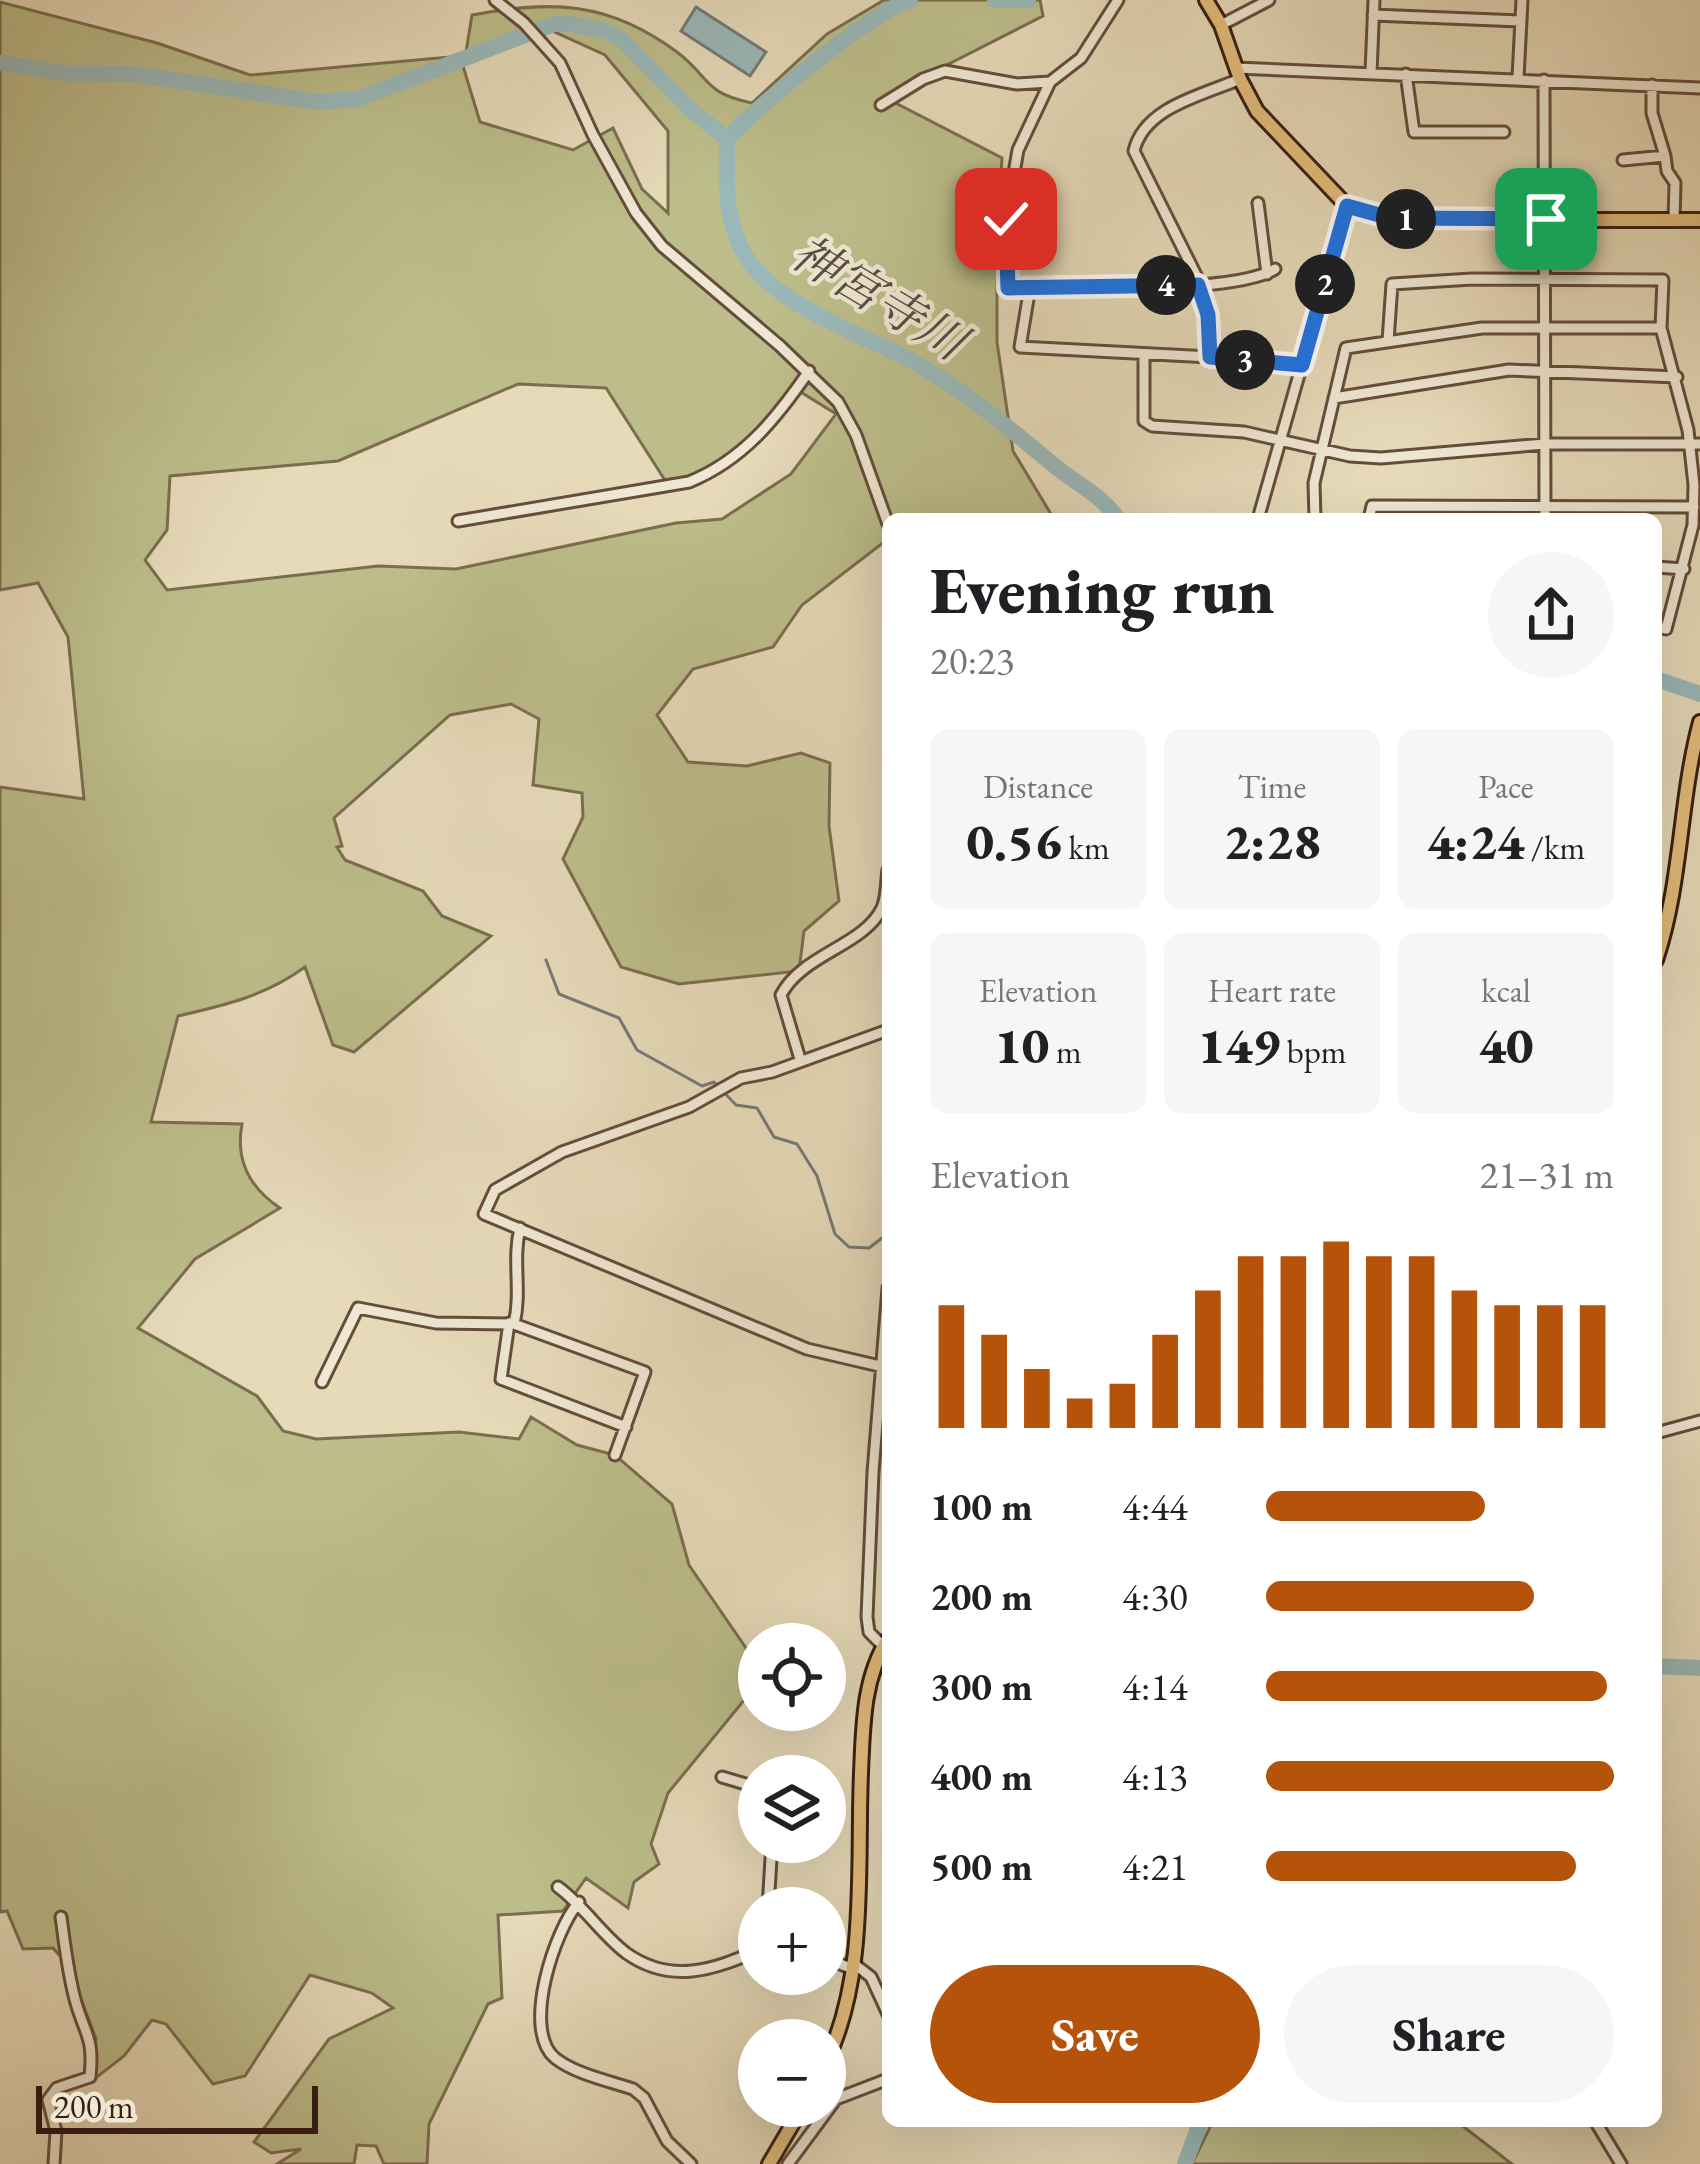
<!DOCTYPE html>
<meta charset="utf-8">
<style>
:root{--surface:#fff;--page:#f6f6f6;--text:#202124;--muted:#757577;--accent:#b45309}
body{margin:0;font-family:"EB Garamond","Noto Serif JP",serif;background:var(--page);color:var(--text);height:100vh;display:flex;flex-direction:column;font-size:45px;white-space:nowrap}
*{box-sizing:border-box;margin:0}
p{font-size:39px;color:var(--muted)}
.icon{flex:none;width:66px;height:66px;fill:none;stroke:currentColor;stroke-width:2;stroke-linecap:round;stroke-linejoin:round}
.map{position:relative;flex:1;overflow:hidden}
.side{position:absolute;left:882px;top:513px;width:780px;height:1614px;display:flex;flex-direction:column;background:var(--surface);border-radius:18px;box-shadow:0 12px 48px #0002}
.side>*{flex:none}
.controls{position:absolute;left:738px;top:1623px;display:grid;gap:24px}
.controls a{display:grid;place-items:center;width:108px;height:108px;border-radius:50%;background:var(--surface);box-shadow:0 12px 48px #0002;font-size:60px}
.scale{position:absolute;left:36px;bottom:30px;width:282px;box-sizing:border-box;padding-left:12px;border:6px solid #3a1e12;border-top:0;font-size:33px;line-height:42px;white-space:nowrap;color:#3a1e12;-webkit-text-stroke:9px #efe7d2;paint-order:stroke}
.pin{position:absolute;display:grid;place-items:center;width:102px;height:102px;color:#fff;margin:-51px;border-radius:24px;box-shadow:0 6px 18px #0006}
.km{position:absolute;width:60px;height:60px;margin:-30px;border-radius:50%;background:#222;color:#fff;font-size:33px;line-height:60px;text-align:center}
.round{display:grid;place-items:center;flex:none;width:126px;height:126px;border-radius:63px;background:var(--page)}
.head{display:flex;align-items:center;justify-content:space-between;height:204px;padding:0 48px}
h1{font-size:66px;font-weight:800;line-height:90px}
.stats{display:grid;grid-template-columns:repeat(3,1fr);gap:18px;height:204px;padding:12px 48px}
.stats div{display:grid;align-content:center;border-radius:18px;background:var(--page);text-align:center}
.stats b{font-size:51px;font-weight:800}
.stats small{font-size:33px;font-weight:400}
.stats p{font-size:33px}
.chart{height:336px;padding:24px 48px}
.chart p{display:flex;justify-content:space-between}
.chart svg{width:100%;height:216px;margin-top:12px;stroke:var(--accent);stroke-width:6}
.action{display:flex;gap:24px;margin-top:auto;padding:24px 48px}
.action a{flex:1;height:138px;border-radius:72px;background:var(--accent);color:#fff;font-size:48px;font-weight:800;line-height:138px;text-align:center}
.action a+a{background:var(--page);color:var(--text)}
ul{padding:0 48px;list-style:none;font-size:39px}
li{display:grid;grid-template-columns:192px 144px 1fr;align-items:center;height:90px}
li i{height:30px;border-radius:15px;background:var(--accent)}
.map>svg:first-child{display:block}
.green{fill:#bcbd8a;stroke:#7b6e4e;stroke-width:3;fill-rule:evenodd}
.water{fill:#9ab8b9;stroke:#747a76;stroke-width:3}
.lines{fill:none;stroke-linecap:round;stroke-linejoin:round}
.stream{stroke:#747a76;stroke-width:3}
.river{stroke:#9ab8b9;stroke-width:16}
.minor-casing{stroke:#654d3c;stroke-width:15}
.major-casing{stroke:#3a1e12;stroke-width:18}
.minor{stroke:#efe7d2;stroke-width:9}
.major{stroke:#e3bd7c;stroke-width:12}
.route-casing{stroke:#fff;stroke-width:24}
.route{stroke:#1a73e8;stroke-width:15}
.labels{text-anchor:middle;stroke-width:9;stroke-linejoin:round;paint-order:stroke}
.water-label{font-size:48px;font-style:italic;fill:#574c44;stroke:#efe7d2}
</style>
<div class="map">
<svg width="1700" height="2164" viewBox="0 0 1700 2164">
<rect width="100%" height="100%" fill="#e6dab9"/>
<filter id="stains"><feTurbulence type="fractalNoise" baseFrequency=".00167" numOctaves="4"/><feColorMatrix values="0 0 0 0 .2 0 0 0 0 .09 0 0 0 0 .02 0 0 0 .5 -.17"/></filter>
<radialGradient id="worn" r=".72"><stop offset=".6" stop-color="#630" stop-opacity="0"/><stop offset="1" stop-color="#630" stop-opacity=".3"/></radialGradient>
<path class="green" d="M884 0H1040L1043 16 884 97 1002 158 997 231V342L1013 451 1054 519H888V539L802 605 773 647 693 669 657 715 688 762 747 766 801 753 830 763 829 826 839 901 804 931 799 971 679 984 621 967 563 859 583 817 582 793 533 785 539 719 511 704 450 715 334 818 342 846 337 847 345 860 423 891 442 916 491 936 354 1052 333 1045 305 967C265 996 226 1005 178 1016L151 1122 242 1124C235 1161 250 1188 280 1208L195 1259 138 1328 257 1396 283 1431 316 1439 459 1432 519 1439 531 1417 577 1445 615 1455 672 1504 689 1565 759 1667V1682L668 1793 651 1844 659 1864 634 1882 628 1908 586 1878 563 1911 498 1915 502 1998 488 2004 429 2124 427 2164H384L376 2146 357 2145 354 2164H277L301 2149 271 2153 254 2142 329 2039 393 2008 372 1993 310 1975 245 2076 213 2084 166 2024 152 2020 124 2056 97 2077 90 2072 96 2039 68 1965 53 1948 23 1949 7 1911 0 1912V787L84 799 68 637 38 583 0 590V2L157 43 250 75 460 56 480 122 573 150 613 128 642 189 668 213V131L605 55 539 25 465 58 472 15C552 0 608 1 677 52 711 78 703 93 752 103L827 34ZM518 384 606 388 668 485 722 468 799 391 836 414 791 474 722 519 676 523 456 569 378 566 167 590 145 560 167 530 170 476 338 461Z
M1213 2121H1456L1512 2164H1192Z"/>
<path class="water" d="M696 7 766 52 750 76 681 31Z"/>
<g class="lines">
<path class="stream" d="M546 960 559 994 619 1018 637 1050 702 1086 714 1082 736 1105 757 1108 774 1137 797 1144 817 1176 835 1234 849 1247 869 1248 882 1238 888 1240"/>
<path class="river" d="M995 0H1028
M0 63 62 73 134 74 317 102 358 99 554 24H568L606 31 621 39 690 109 727 139C727 181 723 217 745 255 774 306 865 335 914 362 965 391 1010 429 1055 466 1076 484 1102 495 1118 519
M727 139C756 107 871 12 910 0
M1656 679 1700 694
M1656 1666 1700 1668
M1185 2164 1201 2121"/>
<g class="minor-casing">
<path id="minor" d="M495 0 524 23 560 63 593 135 636 213 662 246 780 346 838 402 856 435 888 524
M1118 0 1081 58 1050 82 1018 150 1006 219 1008 288C1065 287 1232 295 1275 269
M1373 15 1520 21
M1221 25 1269 0
M1236 68 1700 88
M1371 73 1374 0
M1406 74 1414 132H1504
M1518 78 1522 0
M1240 79C1203 95 1144 107 1134 151L1196 275 1208 315 1210 357 1302 365
M1544 80 1545 519
M1652 85V113L1665 156
M881 105 923 79 945 71 1017 84 1050 82
M1623 160 1665 156 1667 171 1675 183 1674 220
M1258 203 1267 274
M1030 287 1020 347 1210 357
M1388 341 1392 284 1472 279 1663 280 1661 328 1688 430 1694 485 1693 525 1666 629 1656 627
M1144 354V421L1152 426 1244 432 1350 456 1381 458 1545 444H1700
M1334 398 1509 370 1677 377
M1258 519 1347 206
M1315 519 1314 483 1346 348 1482 328H1661
M1369 519 1372 506 1694 507
M458 521 689 482C743 460 776 419 809 371
M1656 567 1684 569
M888 1030 772 1072 741 1078 689 1107 562 1152 495 1190 484 1214 807 1349 888 1368
M800 1059 781 995C802 954 864 946 882 908 887 898 886 882 888 870
M509 1323 501 1379 626 1427
M514 1324 645 1372 615 1455
M322 1382 358 1308 436 1323 514 1324C522 1291 512 1260 520 1228
M1656 1433 1700 1421
M883 1646 869 1632 867 1617 873 1472 888 1288
M722 1777 759 1788
M558 1887C584 1906 601 1934 626 1953 671 1985 713 1970 759 1950
M579 1902C555 1929 521 2030 555 2058 575 2074 609 2081 633 2089L644 2098 667 2141 691 2164
M768 1908 772 1842
M825 1958 853 1969
M853 1963 871 1977 888 2014
M1595 2121 1621 2164
M54 2164 56 2131 48 2100 57 2088 90 2077C94 2038 86 2037 76 2003 68 1975 65 1946 61 1917
M788 2164 836 2099 888 2079"/>
</g>
<g class="major-casing">
<path id="major" d="M1206 0 1221 25 1240 79 1257 111 1347 206 1370 214 1419 220H1700
M1656 960C1682 883 1679 801 1700 722
M825 2064C868 1977 857 1867 861 1773 863 1727 863 1678 888 1639
M769 2164 803 2106"/>
</g>
<use href="#minor" class="minor"/>
<use href="#major" class="major"/>
</g>
<g class="lines">
<g class="route-casing">
<path id="route" d="M1006 219 1008 288 1198 285 1208 315 1210 357 1302 365 1347 206 1390 218 1546 219"/>
</g>
<use href="#route" class="route"/>
</g>
<g class="labels">
<g class="water-label">
<text transform="translate(879 297) rotate(31)" y="17">神宮寺川</text>
</g>
</g>
<rect width="100%" height="100%" filter="url(#stains)"/>
<rect width="100%" height="100%" fill="url(#worn)"/>
</svg>
<div class="controls">
<a><svg class="icon" aria-label="locate" viewBox="0 0 24 24"><circle cx="12" cy="12" r="6"/><path d="M12 2v4M12 18v4M2 12h4M18 12h4"/></svg></a>
<a><svg class="icon" aria-label="layers" viewBox="0 0 24 24"><path d="M12 4l9 5-9 5-9-5zM3 14l9 5 9-5"/></svg></a>
<a>+</a>
<a>−</a>
</div>
<div class="scale">200 m</div>
<div class="pin" style="left:1546px;top:219px;background:#1e9e55"><svg class="icon" aria-label="arrive" viewBox="0 0 24 24"><path d="M6 21V4h12l-3 4 3 4H6"/></svg></div>
<div class="pin" style="left:1006px;top:219px;background:#d93025"><svg class="icon" aria-label="check" viewBox="0 0 24 24"><path d="M5 12l5 5 9-10"/></svg></div>
<b class="km" style="left:1406px;top:219px">1</b>
<b class="km" style="left:1325px;top:284px">2</b>
<b class="km" style="left:1245px;top:360px">3</b>
<b class="km" style="left:1166px;top:285px">4</b>
<section class="side">
<div class="head"><div><h1>Evening run</h1><p>20:23</p></div><a class="round"><svg class="icon" aria-label="share" viewBox="0 0 24 24"><path d="M12 15V3M7 8l5-5 5 5M5 13v7h14v-7"/></svg></a></div>
<div class="stats">
<div><p>Distance</p><b>0.56<small> km</small></b></div>
<div><p>Time</p><b>2:28</b></div>
<div><p>Pace</p><b>4:24<small> /km</small></b></div>
</div>
<div class="stats">
<div><p>Elevation</p><b>10<small> m</small></b></div>
<div><p>Heart rate</p><b>149<small> bpm</small></b></div>
<div><p>kcal</p><b>40</b></div>
</div>
<div class="chart"><p><span>Elevation</span>21–31 m</p>
<svg viewBox="0 0 160 44" preserveAspectRatio="none"><path d="M5 44V19M15 44V25M25 44V32M35 44V38M45 44V35M55 44V25M65 44V16M75 44V9M85 44V9M95 44V6M105 44V9M115 44V9M125 44V16M135 44V19M145 44V19M155 44V19"/></svg>
</div>
<ul>
<li><b>100 m</b>4:44<i style="width:63%"></i></li>
<li><b>200 m</b>4:30<i style="width:77%"></i></li>
<li><b>300 m</b>4:14<i style="width:98%"></i></li>
<li><b>400 m</b>4:13<i style="width:100%"></i></li>
<li><b>500 m</b>4:21<i style="width:89%"></i></li>
</ul>
<div class="action"><a>Save</a><a>Share</a></div>
</section>
</div>
